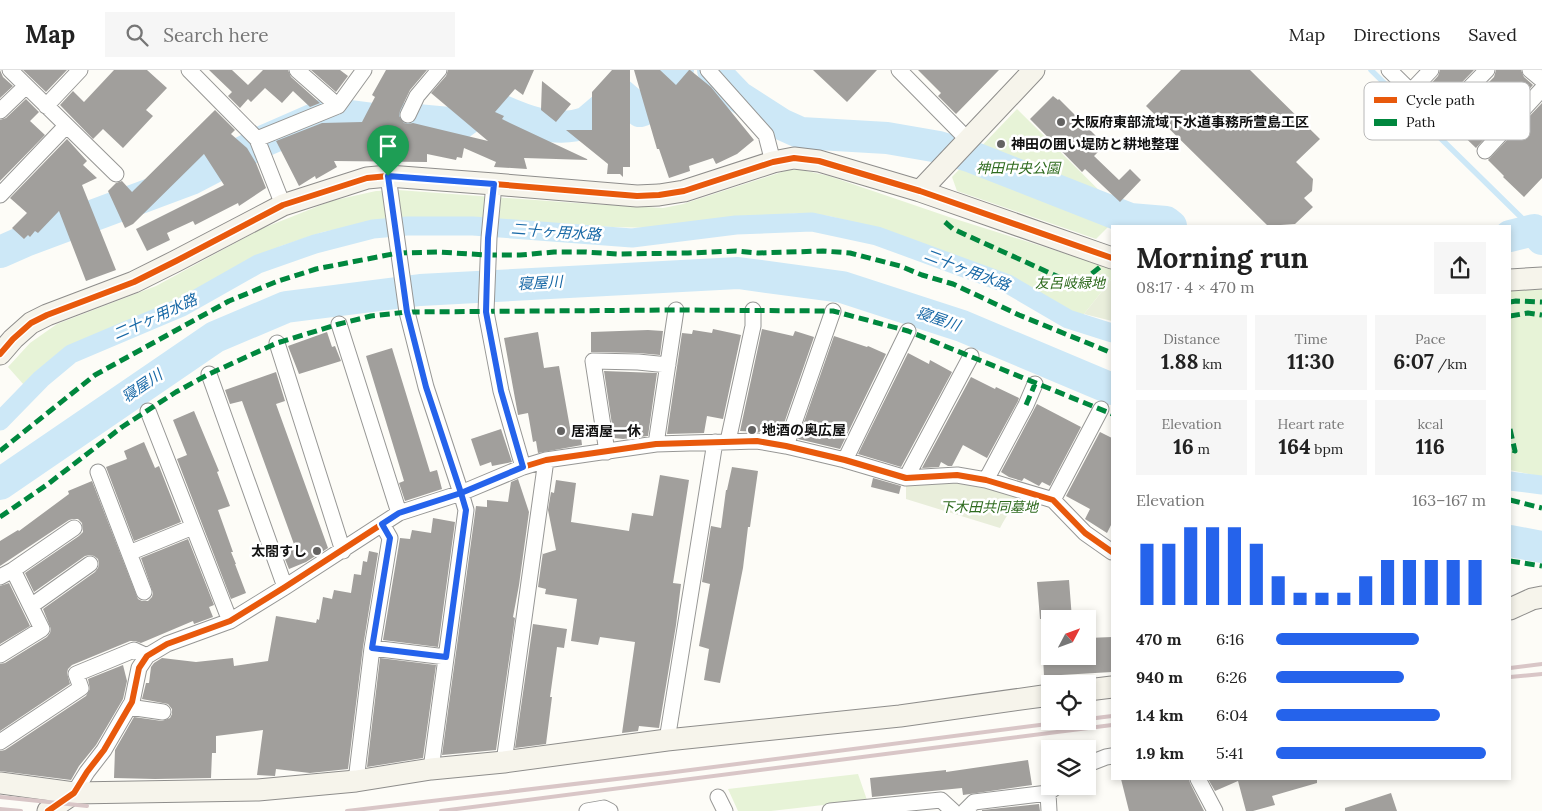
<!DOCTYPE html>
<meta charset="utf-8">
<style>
:root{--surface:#fff;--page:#f6f6f6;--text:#222;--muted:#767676;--line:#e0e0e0;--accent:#2563eb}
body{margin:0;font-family:Lora,"Noto Sans JP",serif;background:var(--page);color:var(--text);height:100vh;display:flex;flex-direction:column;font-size:19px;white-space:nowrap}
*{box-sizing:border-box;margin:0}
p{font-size:16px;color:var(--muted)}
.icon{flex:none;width:28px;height:28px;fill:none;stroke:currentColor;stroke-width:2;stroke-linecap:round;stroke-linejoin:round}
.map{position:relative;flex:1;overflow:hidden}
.panel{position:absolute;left:1111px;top:155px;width:400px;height:555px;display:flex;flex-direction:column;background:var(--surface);border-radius:0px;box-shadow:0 2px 8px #0003}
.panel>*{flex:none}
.needle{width:32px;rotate:49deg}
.buttons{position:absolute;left:1041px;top:540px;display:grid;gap:10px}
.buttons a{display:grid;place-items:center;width:55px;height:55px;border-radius:0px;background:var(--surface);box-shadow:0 2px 8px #0003;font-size:25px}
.pin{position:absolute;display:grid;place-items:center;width:42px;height:42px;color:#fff;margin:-51px -21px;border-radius:50% 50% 50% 0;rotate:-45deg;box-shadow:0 0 5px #0007}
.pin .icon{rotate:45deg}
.round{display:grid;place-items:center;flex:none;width:52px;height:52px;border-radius:0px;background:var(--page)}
.head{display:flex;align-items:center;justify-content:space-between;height:85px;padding:0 25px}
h1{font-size:28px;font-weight:700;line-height:38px}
.stats{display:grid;grid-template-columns:repeat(3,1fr);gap:8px;height:85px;padding:5px 25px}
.stats div{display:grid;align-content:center;border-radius:0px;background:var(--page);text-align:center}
.stats b{font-size:21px;font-weight:700}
.stats small{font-size:14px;font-weight:400}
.stats p{font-size:14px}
.chart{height:140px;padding:10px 25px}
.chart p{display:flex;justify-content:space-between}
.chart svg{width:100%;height:90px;margin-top:5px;stroke:var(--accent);stroke-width:6}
ul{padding:0 25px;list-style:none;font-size:16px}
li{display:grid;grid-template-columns:80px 60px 1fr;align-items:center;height:38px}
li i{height:12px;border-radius:6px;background:var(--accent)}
header{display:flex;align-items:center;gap:30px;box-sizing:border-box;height:70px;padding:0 25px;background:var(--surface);border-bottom:1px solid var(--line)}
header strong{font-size:24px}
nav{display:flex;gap:28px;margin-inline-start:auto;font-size:18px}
.search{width:350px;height:45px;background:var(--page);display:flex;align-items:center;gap:12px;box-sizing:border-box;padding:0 18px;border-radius:0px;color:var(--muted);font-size:19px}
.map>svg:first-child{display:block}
.green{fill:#e7f3d7}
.cemetery{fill:#e9eedb}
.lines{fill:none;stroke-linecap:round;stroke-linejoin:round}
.stream{stroke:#cde8f7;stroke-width:5.5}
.canal{stroke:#cde8f7;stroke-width:19}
.river{stroke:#cde8f7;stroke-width:32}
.building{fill:#a19f9c}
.street-casing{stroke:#979795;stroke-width:17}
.secondary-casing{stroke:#8e8d8b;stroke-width:23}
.street{stroke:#fffffe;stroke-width:15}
.secondary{stroke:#f6f4eb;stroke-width:21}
.rail{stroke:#d9c6c7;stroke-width:4}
.quiet{stroke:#00873e;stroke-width:5;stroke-dasharray:10 5;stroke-linecap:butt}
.cycleway-casing{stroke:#fff;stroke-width:9}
.cycleway{stroke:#e8590c;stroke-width:6}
.route-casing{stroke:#fff;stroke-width:10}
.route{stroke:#2563eb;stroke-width:6}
.poi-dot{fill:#646362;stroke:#fff;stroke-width:2}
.labels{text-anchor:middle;stroke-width:5;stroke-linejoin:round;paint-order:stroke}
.poi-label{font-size:14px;font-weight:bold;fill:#111;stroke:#fff;text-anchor:start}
.park-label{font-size:14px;font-style:italic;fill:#2f6b1f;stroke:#fff}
.water-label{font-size:15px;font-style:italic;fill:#1768a6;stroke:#fff}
.key{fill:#fff;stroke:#b8b8b8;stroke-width:1}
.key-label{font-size:14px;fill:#111}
</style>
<header>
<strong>Map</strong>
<div class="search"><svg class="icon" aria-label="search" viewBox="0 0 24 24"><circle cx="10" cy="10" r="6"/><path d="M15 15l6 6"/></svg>Search here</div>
<nav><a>Map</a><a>Directions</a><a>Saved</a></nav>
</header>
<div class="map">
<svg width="1542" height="741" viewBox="0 0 1542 741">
<rect width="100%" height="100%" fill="#fdfcf7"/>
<path class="green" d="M1017 39 1122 143 1096 169 957 121 952 107Z
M788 100H802L829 106 949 147 1095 193 1112 199V210H1111L1084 244H1073L1059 237 1006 204 861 154 829 146 798 143 702 152 657 158 612 157 482 149 399 147 323 162 281 176 253 189 148 246 97 264 78 274 47 294 24 315 8 297 30 273 57 254 156 216 261 159 331 131 376 121 398 120 576 133 663 138 683 134Z
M1510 217H1542V407L1510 400Z
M858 704 867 730 771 741H738L728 719Z"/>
<path class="cemetery" d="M1111 210H1112V251L1084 244Z
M942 413H961L1031 427V434C1010 438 1010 440 1000 458L906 429V416Z"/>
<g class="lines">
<path class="stream" d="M1371 0 1534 160"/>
<path class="canal" d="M0 351 41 309 71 284 182 237 258 194 315 174 373 159 407 156H473L632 168 736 155 812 152 877 166 1008 214 1068 249 1112 263
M1510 411 1542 415"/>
<path class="river" d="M713 0 739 27 781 54 801 63 887 68 939 77 972 87 1130 149 1166 152 1171 156
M1510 166 1534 160 1542 169
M0 182 25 171 191 109 264 71 328 43 374 49H406L460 54 467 49 483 32C514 46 552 66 587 52L620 24 640 41 643 40 662 22 678 0
M0 414 215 267 286 237 420 220 738 203 842 217 962 256 1112 319
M1510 471 1542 477"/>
</g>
<path class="building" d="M0 0 3 7 13 16 0 28Z
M23 0H67L46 22Z
M114 0H147L167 18 146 40 153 46 123 78 103 59 93 69 60 35 73 21 84 32Z
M209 0H232L248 15 263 0H288L291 7 320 33 310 37 293 21 282 33 265 18 251 32 248 29 240 38 228 26 232 22Z
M311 0H340L348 6 336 22Z
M386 0H427L410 20 400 41 399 46 404 53 408 54 413 53 488 71 431 23 446 6 448 0H534L523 25 515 19 495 42 504 46 502 49 510 53 589 90 524 88 527 99 494 97 496 92 464 78 462 88 457 87 456 90 427 84V92L334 91 337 97 316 109 315 106 299 116 276 71 322 53 362 52 375 27 372 25Z
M612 0H630V97H623V107L620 104H607L608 94 566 60H592V22Z
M634 0H660L676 15 689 0H690L711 17 754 70 737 84 716 94 713 88 689 96 690 101 669 108 659 79H657Z
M813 0H877L847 32Z
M918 0H999L956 44 938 26 941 23Z
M1181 0H1250L1320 69 1296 92 1313 109 1312 121 1304 128 1313 137 1295 154 1268 156 1146 36Z
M1440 0H1474L1440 35 1424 21 1438 6Z
M1496 0H1521L1524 7 1533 15 1476 78 1451 54 1455 50 1453 48 1494 7Z
M542 11 571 34 556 52 541 40Z
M1053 26 1058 30 1059 29 1105 75 1094 86 1119 110 1130 99 1141 110 1120 132 1085 99 1082 102 1030 49Z
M26 29 39 42 30 51 45 65 0 111V50L6 48Z
M1542 33V108L1524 127 1503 107 1504 106 1488 90Z
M215 40 235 60 231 64 247 78 256 93 266 118 239 136 238 133 195 155 193 151 167 163 170 170 147 181 136 159 224 115 204 84 133 154 125 158 108 121 116 113 122 111 132 122Z
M67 69 87 91 83 95 97 108 82 115 116 200 86 211 59 141 38 163 35 161 30 167 28 165 24 169 12 158 27 143 10 128Z
M713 259 741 265 723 349 707 346 704 363 667 364 682 263 692 264 693 260 712 263Z
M762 259 793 266 795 261 814 267 780 365 758 362 740 361Z
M648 260 663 261 660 285 638 283 591 282V262Z
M327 262 332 277 335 276 341 291 299 304 288 276Z
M538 262 544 298 559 296 572 369 581 367 582 375 538 383 536 371 533 372 528 343 518 345 504 268Z
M834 266 867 277 868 276 886 284 840 379 798 369Z
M392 278 430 402 437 400 442 419 405 431 399 413 404 411 366 286Z
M908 283 929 294 930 290 952 302 901 397 858 384Z
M604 301 657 303 648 366 623 369 614 368Z
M276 302 285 331 276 334 328 478 306 492 289 499 282 482 295 477 242 331 230 334 225 320Z
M971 307 995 319 996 317 1019 328 1018 331 987 388 963 375 952 396H948L941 392 939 397 922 398Z
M1037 334 1081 357 1050 416 1042 412 1039 416 1024 408 1022 411 1009 407 1001 402Z
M194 341 219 401 217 402 230 436 218 440 233 482H231L236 494H235L246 523 231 529 177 389 187 385 173 350Z
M501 359 512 392 492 396 491 392 480 396 471 369Z
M1100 362 1112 368V453L1107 463 1085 449 1090 439 1066 426Z
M144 372 155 398 159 396 181 452 134 471 106 397 127 389 124 381Z
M732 397 758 401 750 457H748L743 498 720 613 704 610 709 579 699 576 710 514 702 512 711 456 721 458 726 420H727Z
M660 405 689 410 673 513 681 514 676 555 659 658 639 656 638 661 622 663 635 572 600 567 598 575 571 571 577 529 545 524 546 519 538 517 543 482V484L556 480 548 440 551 422 554 423 556 410 576 413 571 452 629 461 632 443 653 446Z
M873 408 901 416 899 424 871 417Z
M518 409 529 442 519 515 513 547 515 548 496 680 442 685 476 436 487 437V430L508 432 511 412Z
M92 411 138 529 142 531H148L152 527 153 523 141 488 188 469 214 535 209 537 213 547 194 554 193 551 141 573 135 571H130L72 595 68 599 67 603 70 614 0 661V594L5 593 47 567 50 563 51 559 43 539 95 502 98 498 99 494 98 489 94 486 90 485 85 486 34 522 25 503 79 466 83 462 82 453 78 449H73L69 450 0 496V471L18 460 19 461 69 424 68 421Z
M433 448 455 452 438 577 383 570 400 468 410 469 412 460 431 463Z
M369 481 378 483 363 577 348 699 310 703 276 699 275 706 257 705 263 660 216 666V683H212L211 708 155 709 114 708 115 680 134 647 162 651 170 648 172 644V639L168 634 142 629 146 613H149L151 597 154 593 162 588 196 592 233 588 234 596 268 591 276 546 316 553 317 549 319 550 323 527 332 529 334 520 351 523 354 504 361 505 363 491 367 492Z
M1069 510 1072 549H1040L1037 512Z
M9 513 30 556 0 574V516Z
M533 554 567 559 564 578 557 577 550 627H552L546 674 515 678Z
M1112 567V602L1044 606 1043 586H1088V568Z
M380 588 436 595 423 688 367 697Z
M123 595 127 611 123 629 96 675 79 696 71 710 0 701V681L5 680 86 626 90 619 88 609Z
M1028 690 1032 715 963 725 962 718 872 727 870 708 946 700V702Z
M1121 709H1189L1190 713 1204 741H1129Z
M1208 709H1317V713L1272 726 1275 735 1253 741H1246L1238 711 1215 721Z
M1391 723 1397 741H1345V738Z
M1039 734 1040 741H982V740Z"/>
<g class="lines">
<g class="street-casing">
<path id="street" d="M10 0 116 104
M189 0 257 69 283 135
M297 0 338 36
M708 0 766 65 773 92
M899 0 969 71
M1389 0 1439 49 1487 0
M1530 0 1542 10
M1411 21 1431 0
M46 36 80 0
M0 41 26 16
M408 45 417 26 439 0
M257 69 338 36 364 0
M1485 81 1542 19
M388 106 407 242 426 317 461 423 466 440 431 699
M494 114 489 168 486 242 501 321 523 397
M0 125 66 56
M339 254 399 443
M277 273 343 481
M209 304 285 517
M148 341 230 551
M728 371 753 256V240
M656 374 676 240
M786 376 833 241
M607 382 593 291 638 292 668 295
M845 390 908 261
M98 402 144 522
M906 408 971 286
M986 410 1026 335 1035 314
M1053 430 1101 339
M129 483 193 457
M0 507 13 500 74 458
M31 536 90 494
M372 578 446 587
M0 585 42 559 13 500
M129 637 163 642
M667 670 715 372
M0 672 81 618 76 604 134 580 147 586
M504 692 546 390
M1088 694 1106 687 1112 686
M1198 709 1215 741
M356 711 372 578 390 468 382 454
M74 723 87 702 104 680 129 637 132 632 139 598 147 586 167 574 230 551 285 517 399 443 461 423 523 397 546 390 656 374 757 371 786 376 845 390 906 408 957 405 986 410 1053 430 1085 463 1112 482
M1048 723 1049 741
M718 727 725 741
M587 741 604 738 610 741
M830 741 941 730 953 741
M965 741 974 732 1048 723 1057 716"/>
</g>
<g class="secondary-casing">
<path id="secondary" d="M920 121 1034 0
M1510 210 1542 208
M0 284 13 269 31 253 47 245 134 212 176 191 283 135 367 108 388 106 494 114 637 126 659 125 684 121 773 92 794 88 819 91 920 121 1112 188
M1510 539 1532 529 1542 527
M1088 620 1112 617
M0 713 74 723 258 720 356 711 431 699 504 692 667 670 900 646 1050 625
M48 741 74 723"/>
</g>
<use href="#street" class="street"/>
<use href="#secondary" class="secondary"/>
<path class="rail" d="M1510 598 1542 594
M1510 607 1542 604
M1088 649 1112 646
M0 727 87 736
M0 739 21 741
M347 741 667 703 1071 651
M441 741 1112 655"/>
<path class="quiet" d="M945 152 953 159 1074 214H1079L1100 197
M1510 232 1516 231 1542 232
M1510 246 1528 243 1542 245
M1026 335 1035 314
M1510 359 1515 381 1510 379
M0 381 95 305 229 231 278 211 316 199 398 183 438 182 488 185H520L554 182H585L618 184 688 183 736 181 758 183 823 181 850 183 900 196 922 205 953 214 1019 245 1112 283
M1510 430 1542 438
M0 447 48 414 122 357 176 322 209 304 277 273 339 254 371 246 407 242 676 240 833 241 908 261 1112 344
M1510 491 1542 496"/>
<g class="cycleway-casing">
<path id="cycleway" d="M0 284 13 269 31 253 47 245 134 212 176 191 283 135 367 108 388 106 494 114 637 126 659 125 684 121 773 92 794 88 819 91 920 121 1112 188
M48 741 74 723 87 702 104 680 129 637 132 632 139 598 147 586 167 574 230 551 285 517 399 443 461 423 523 397 546 390 656 374 757 371 786 376 845 390 906 408 957 405 986 410 1053 430 1085 463 1112 482"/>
</g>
<use href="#cycleway" class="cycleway"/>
</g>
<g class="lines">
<g class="route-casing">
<path id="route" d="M388 106 407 242 426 317 461 423 399 443 382 454 390 468 372 578 446 587 466 440 461 423 523 397 501 321 486 242 488 168 494 114 388 106"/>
</g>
<use href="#route" class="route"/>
</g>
<g class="poi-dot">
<circle cx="1061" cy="52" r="5"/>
<circle cx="1001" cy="74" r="5"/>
<circle cx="752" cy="360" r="5"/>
<circle cx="561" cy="361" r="5"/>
<circle cx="317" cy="481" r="5"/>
</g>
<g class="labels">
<g class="poi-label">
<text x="1071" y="57">大阪府東部流域下水道事務所萱島工区</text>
<text x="1011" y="79">神田の囲い堤防と耕地整理</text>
<text x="762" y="365">地酒の奥広屋</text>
<text x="571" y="366">居酒屋一休</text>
<text x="307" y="486" text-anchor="end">太閤すし</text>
</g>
<g class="park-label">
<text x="1018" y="103">神田中央公園</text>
<text x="1070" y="218">友呂岐緑地</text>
<text x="989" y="442">下木田共同墓地</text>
</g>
<g class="water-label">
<text transform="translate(556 162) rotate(4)" y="5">二十ヶ用水路</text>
<text transform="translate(967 200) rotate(21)" y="5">二十ヶ用水路</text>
<text transform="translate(540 213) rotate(-3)" y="5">寝屋川</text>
<text transform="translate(155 247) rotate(-24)" y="5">二十ヶ用水路</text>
<text transform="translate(938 249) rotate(19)" y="5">寝屋川</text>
<text transform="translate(142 316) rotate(-34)" y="5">寝屋川</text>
</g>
</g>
<rect x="1364" y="12" width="166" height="58" rx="8" class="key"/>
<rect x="1374" y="27" width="23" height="6" fill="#e8590c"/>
<rect x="1374" y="49" width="23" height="7" fill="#00873e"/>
<g class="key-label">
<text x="1406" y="35">Cycle path</text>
<text x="1406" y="57">Path</text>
</g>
</svg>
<div class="buttons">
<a><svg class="needle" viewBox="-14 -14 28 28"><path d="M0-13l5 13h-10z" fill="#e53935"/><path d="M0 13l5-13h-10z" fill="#767676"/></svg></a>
<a><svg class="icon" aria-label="locate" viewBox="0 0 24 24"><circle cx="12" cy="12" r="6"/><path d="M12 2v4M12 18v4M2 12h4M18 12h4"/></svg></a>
<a><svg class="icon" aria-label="layers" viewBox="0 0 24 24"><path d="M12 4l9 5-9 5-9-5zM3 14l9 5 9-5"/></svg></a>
</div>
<div class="pin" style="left:388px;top:106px;background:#1e9e55"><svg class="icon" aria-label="arrive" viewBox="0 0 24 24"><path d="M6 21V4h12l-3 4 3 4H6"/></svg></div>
<section class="panel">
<div class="head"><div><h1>Morning run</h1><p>08:17 · 4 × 470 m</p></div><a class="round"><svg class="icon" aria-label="share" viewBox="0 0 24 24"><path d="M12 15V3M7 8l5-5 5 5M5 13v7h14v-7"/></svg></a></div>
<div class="stats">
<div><p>Distance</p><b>1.88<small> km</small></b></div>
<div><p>Time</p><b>11:30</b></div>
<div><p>Pace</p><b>6:07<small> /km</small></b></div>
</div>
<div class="stats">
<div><p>Elevation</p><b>16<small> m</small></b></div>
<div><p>Heart rate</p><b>164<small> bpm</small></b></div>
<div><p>kcal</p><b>116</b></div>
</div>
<div class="chart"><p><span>Elevation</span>163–167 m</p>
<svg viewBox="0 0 160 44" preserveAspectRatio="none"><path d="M5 44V14M15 44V14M25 44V6M35 44V6M45 44V6M55 44V14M65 44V30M75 44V38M85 44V38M95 44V38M105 44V30M115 44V22M125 44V22M135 44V22M145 44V22M155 44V22"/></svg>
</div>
<ul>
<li><b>470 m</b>6:16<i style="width:68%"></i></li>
<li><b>940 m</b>6:26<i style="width:61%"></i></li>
<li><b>1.4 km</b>6:04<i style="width:78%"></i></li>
<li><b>1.9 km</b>5:41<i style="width:100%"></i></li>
</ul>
</section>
</div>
